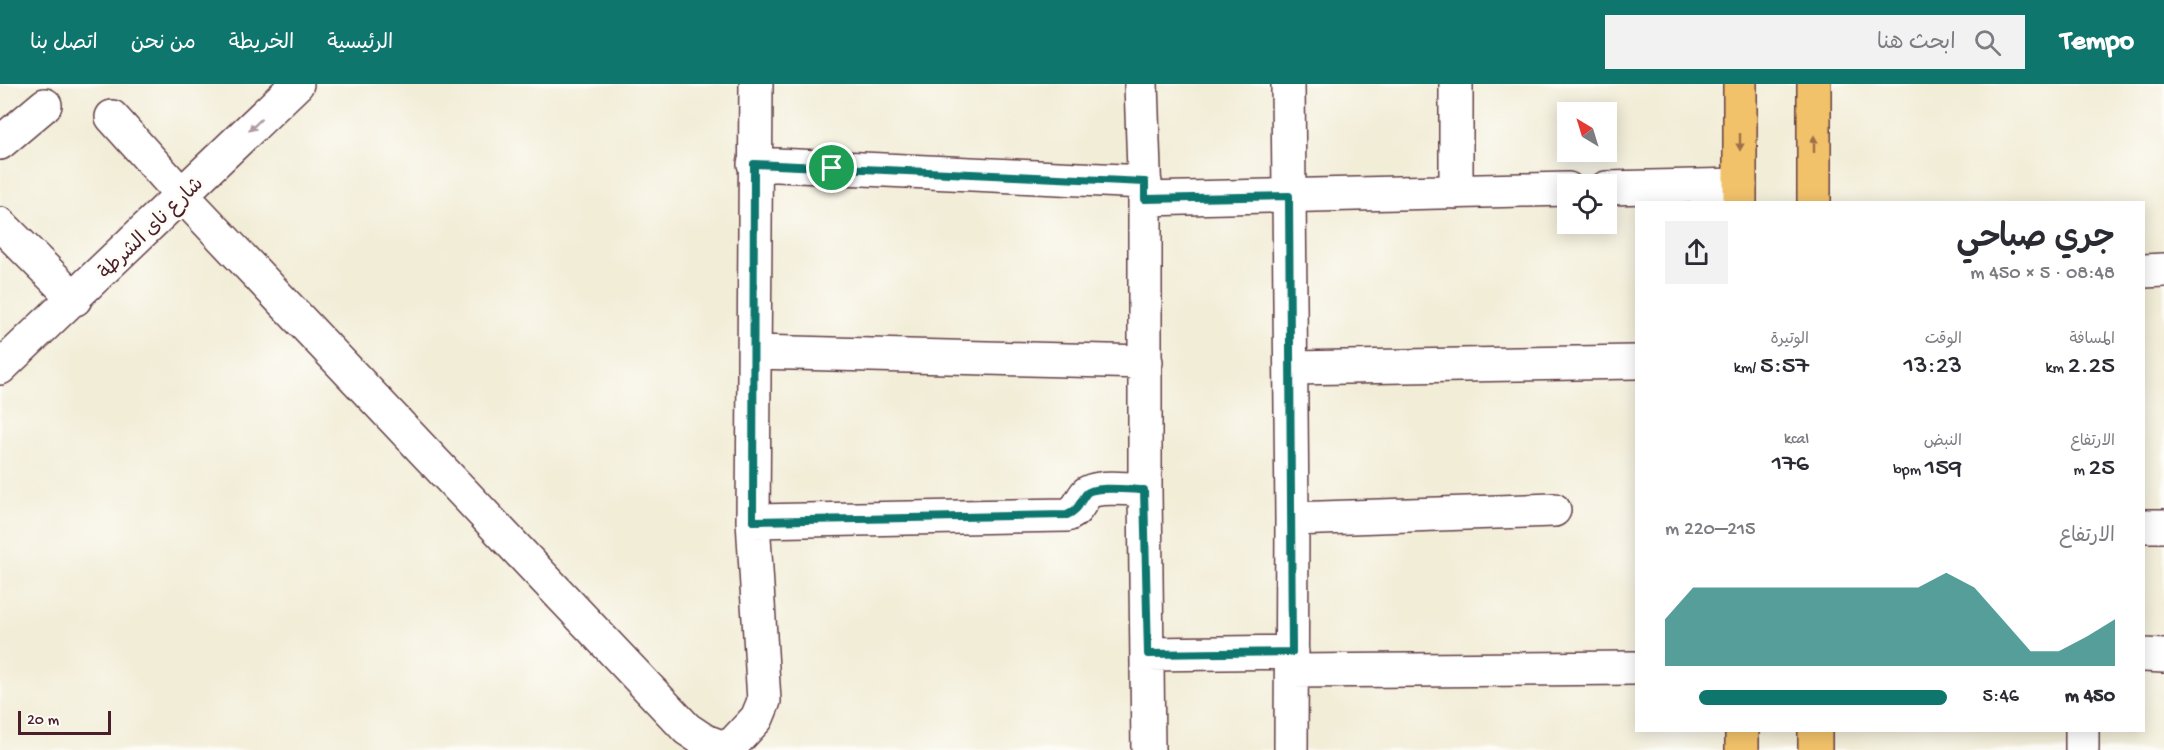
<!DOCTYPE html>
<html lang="ar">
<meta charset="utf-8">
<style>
:root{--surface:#fff;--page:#f2f2f3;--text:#2b2b33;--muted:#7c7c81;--accent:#0f766e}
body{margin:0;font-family:"Gochi Hand","Playpen Sans Arabic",sans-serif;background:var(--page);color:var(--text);direction:rtl;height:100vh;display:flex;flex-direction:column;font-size:22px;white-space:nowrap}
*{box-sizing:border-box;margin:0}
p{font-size:20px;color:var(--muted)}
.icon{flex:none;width:33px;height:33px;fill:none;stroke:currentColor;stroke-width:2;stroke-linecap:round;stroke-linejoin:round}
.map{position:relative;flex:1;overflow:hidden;direction:ltr}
.sheet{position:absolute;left:1635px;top:117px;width:510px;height:531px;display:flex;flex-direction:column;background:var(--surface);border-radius:0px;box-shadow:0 3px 15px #0003;direction:rtl}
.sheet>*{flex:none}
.needle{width:39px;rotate:322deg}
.buttons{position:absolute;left:1557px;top:18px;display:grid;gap:12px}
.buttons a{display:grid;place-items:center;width:60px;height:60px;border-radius:0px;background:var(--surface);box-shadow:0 3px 15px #0003;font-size:30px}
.scale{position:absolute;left:18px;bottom:15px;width:93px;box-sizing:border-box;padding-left:6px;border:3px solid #4a1f2b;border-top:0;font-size:16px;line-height:21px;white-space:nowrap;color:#4a1f2b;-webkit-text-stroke:4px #fdfcf7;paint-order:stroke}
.pin{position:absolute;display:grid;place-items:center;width:51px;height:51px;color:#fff;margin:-26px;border:3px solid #fff;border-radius:50%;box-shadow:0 2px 6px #0007}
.round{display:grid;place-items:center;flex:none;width:63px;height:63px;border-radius:0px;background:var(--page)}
.head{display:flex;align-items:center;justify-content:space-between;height:102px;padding:0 30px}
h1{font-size:33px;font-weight:600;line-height:45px}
.stats{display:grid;grid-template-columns:repeat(3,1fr);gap:9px;height:102px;padding:6px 30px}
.stats div{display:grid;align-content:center}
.stats b{font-size:26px;font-weight:600}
.stats small{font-size:16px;font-weight:400}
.stats p{font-size:16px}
.chart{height:168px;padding:12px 30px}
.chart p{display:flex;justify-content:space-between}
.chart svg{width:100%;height:108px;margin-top:6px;fill:var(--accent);opacity:.7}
ul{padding:0 30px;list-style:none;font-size:20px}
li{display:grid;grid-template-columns:96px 72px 1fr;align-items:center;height:45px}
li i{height:15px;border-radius:8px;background:var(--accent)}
header{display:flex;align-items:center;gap:36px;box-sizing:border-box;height:84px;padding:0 30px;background:var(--accent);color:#fff}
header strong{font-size:28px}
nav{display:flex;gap:33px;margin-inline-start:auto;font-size:21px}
.search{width:420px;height:54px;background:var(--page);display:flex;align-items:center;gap:15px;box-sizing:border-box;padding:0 21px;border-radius:0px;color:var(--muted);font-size:22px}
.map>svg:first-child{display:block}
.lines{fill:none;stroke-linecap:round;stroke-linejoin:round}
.minor-casing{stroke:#633e45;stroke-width:36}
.major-casing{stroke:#633e45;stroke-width:36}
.minor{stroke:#fff;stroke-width:33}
.major{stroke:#f2c26a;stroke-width:33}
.oneway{fill:#ae9aa0}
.oneway2{fill:#9e704a}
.route-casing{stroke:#fff;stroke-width:12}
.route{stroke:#0f766e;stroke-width:8}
.labels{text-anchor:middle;stroke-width:6;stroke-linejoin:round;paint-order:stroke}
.street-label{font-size:20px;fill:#4a1f2b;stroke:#fdfcf7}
</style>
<header>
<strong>Tempo</strong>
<div class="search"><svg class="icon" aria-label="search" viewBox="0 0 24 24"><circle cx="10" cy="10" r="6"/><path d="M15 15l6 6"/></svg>ابحث هنا</div>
<nav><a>الرئيسية</a><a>الخريطة</a><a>من نحن</a><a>اتصل بنا</a></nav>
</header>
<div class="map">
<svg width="2164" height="666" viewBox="0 0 2164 666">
<rect width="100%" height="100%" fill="#fdfcf7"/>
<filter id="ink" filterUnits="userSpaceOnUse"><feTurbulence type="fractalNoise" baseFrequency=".0167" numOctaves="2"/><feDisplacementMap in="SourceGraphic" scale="12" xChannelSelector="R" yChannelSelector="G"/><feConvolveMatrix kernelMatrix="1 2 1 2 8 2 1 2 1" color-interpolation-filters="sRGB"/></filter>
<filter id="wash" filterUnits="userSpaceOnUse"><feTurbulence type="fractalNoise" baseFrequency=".008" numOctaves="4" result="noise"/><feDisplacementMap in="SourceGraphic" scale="24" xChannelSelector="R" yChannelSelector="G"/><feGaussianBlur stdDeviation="1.35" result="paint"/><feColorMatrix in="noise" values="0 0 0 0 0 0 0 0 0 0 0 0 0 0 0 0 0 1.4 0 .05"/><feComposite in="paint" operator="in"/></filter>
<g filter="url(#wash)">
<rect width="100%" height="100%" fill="#f2edd7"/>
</g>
<g filter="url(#ink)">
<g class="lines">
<g class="minor-casing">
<path id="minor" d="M1141 0 1145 115V406L1148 666
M1288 0 1292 435 1291 666
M112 33 183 112 687 645 705 657 730 666
M0 59 45 21
M754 80 1145 98
M1606 104 1740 101
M1456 108V0
M1145 115 1568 105
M0 140 75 215
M2144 187 2164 186
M755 268 1146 278
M0 284 297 0
M1291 284 1636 278
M1292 435 1554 426
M753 437 1067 431C1079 426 1079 419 1086 410 1093 401 1132 405 1145 406
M2144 442H2164
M1148 570 1292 568
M2144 571 2164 572
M1292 587 1636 584
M2082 646V666
M729 664 757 634 764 617 753 437 756 0"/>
</g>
<g class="major-casing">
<path id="major" d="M1740 0V118
M1814 0V118
M1742 646V666
M1815 646V666"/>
</g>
<use href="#minor" class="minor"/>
<use href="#major" class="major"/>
</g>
<defs><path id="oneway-solid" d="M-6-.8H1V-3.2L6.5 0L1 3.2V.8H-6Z" transform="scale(1.5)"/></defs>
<use class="oneway" href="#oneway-solid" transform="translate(255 41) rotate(136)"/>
<g class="oneway2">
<use href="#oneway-solid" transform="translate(1740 58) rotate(90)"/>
<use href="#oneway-solid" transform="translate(1814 60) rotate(-90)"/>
</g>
</g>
<g class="lines" filter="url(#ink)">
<g class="route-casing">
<path id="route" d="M754 80 1145 98V115L1289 112 1292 568 1148 570 1144 406C1132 406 1093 401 1086 410 1079 419 1079 426 1067 431L753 437Z"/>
</g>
<use href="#route" class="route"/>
</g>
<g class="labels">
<g class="street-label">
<text transform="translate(150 143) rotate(-44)" y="7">شارع ناى الشرطة</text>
</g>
</g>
</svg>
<div class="buttons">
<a><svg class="needle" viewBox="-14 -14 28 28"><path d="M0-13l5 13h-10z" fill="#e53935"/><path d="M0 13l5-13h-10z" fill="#7c7c81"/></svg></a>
<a><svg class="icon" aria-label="locate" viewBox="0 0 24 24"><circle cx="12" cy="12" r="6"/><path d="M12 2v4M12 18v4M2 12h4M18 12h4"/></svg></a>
</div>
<div class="scale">20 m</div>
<div class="pin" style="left:832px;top:84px;background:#1e9e55"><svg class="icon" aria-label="arrive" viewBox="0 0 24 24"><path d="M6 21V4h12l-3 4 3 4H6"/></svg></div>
<section class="sheet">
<div class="head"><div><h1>جري صباحي</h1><p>08:48 · 5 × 450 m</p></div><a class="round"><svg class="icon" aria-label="share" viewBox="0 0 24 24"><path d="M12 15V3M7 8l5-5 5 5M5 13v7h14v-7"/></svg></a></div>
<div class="stats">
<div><p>المسافة</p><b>2.25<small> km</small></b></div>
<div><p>الوقت</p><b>13:23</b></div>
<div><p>الوتيرة</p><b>5:57<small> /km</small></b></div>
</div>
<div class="stats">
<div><p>الارتفاع</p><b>25<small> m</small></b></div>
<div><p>النبض</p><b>159<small> bpm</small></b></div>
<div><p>kcal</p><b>176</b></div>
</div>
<div class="chart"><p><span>الارتفاع</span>215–220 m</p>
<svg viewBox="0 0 160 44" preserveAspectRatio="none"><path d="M0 44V25L10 12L20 12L30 12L40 12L50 12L60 12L70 12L80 12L90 12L100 6L110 12L120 25L130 38L140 38L150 32L160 25V44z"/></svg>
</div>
<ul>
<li><b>450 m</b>5:46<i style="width:88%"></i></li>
</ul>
</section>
</div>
